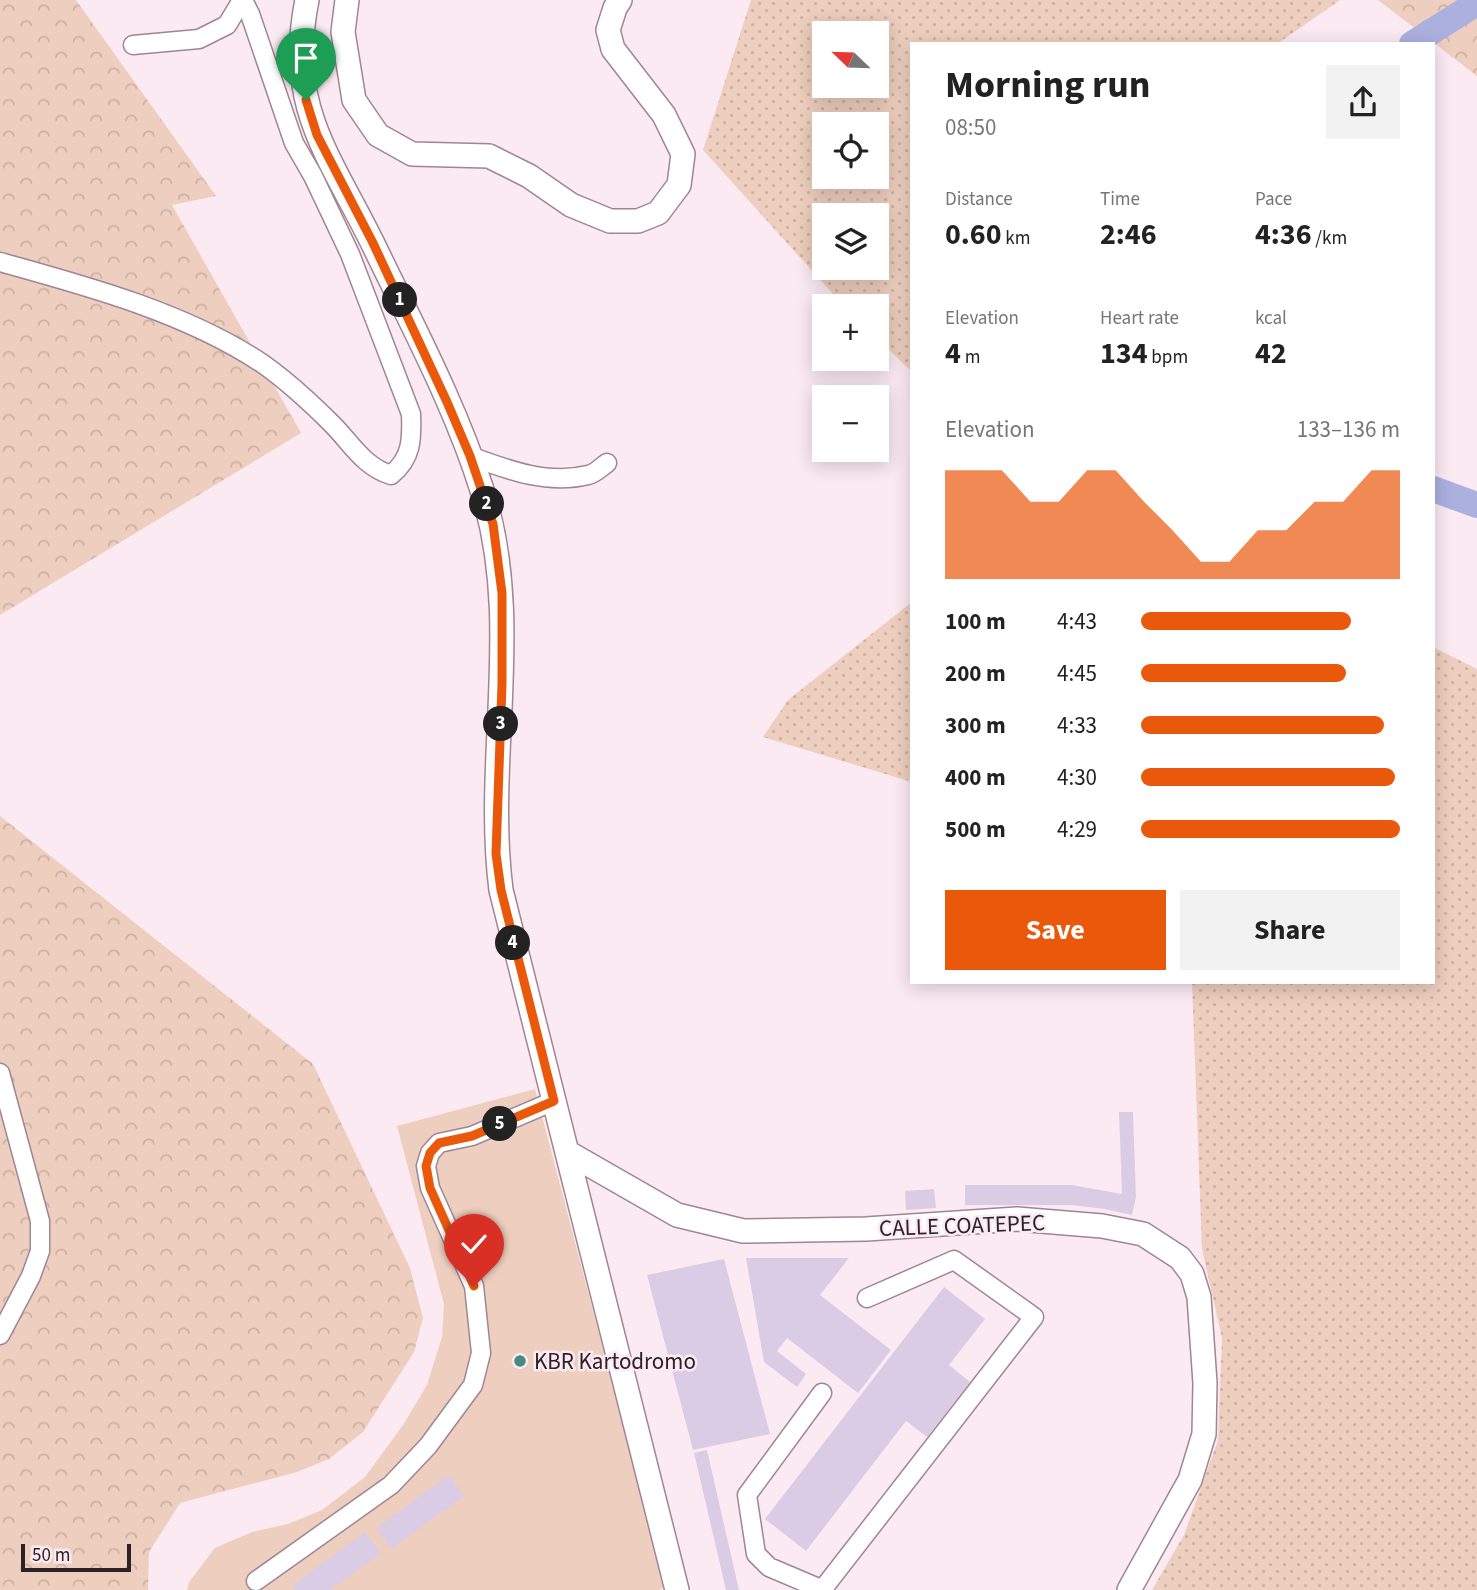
<!DOCTYPE html>
<meta charset="utf-8">
<style>
:root{--surface:#fff;--page:#f2f2f2;--text:#222;--muted:#767676;--accent:#ea580c}
body{margin:0;font-family:"Source Sans 3",sans-serif;background:var(--page);color:var(--text);height:100vh;display:flex;flex-direction:column;font-size:26px;white-space:nowrap}
*{box-sizing:border-box;margin:0}
p{font-size:23px;color:var(--muted)}
.icon{flex:none;width:38px;height:38px;fill:none;stroke:currentColor;stroke-width:2;stroke-linecap:round;stroke-linejoin:round}
.map{position:relative;flex:1;overflow:hidden}
.details{position:absolute;left:910px;top:42px;width:525px;height:942px;display:flex;flex-direction:column;background:var(--surface);border-radius:0px;box-shadow:0 4px 18px #0003}
.details>*{flex:none}
.needle{width:46px;rotate:293deg}
.tools{position:absolute;left:812px;top:21px;display:grid;gap:14px}
.tools a{display:grid;place-items:center;width:77px;height:77px;border-radius:0px;background:var(--surface);box-shadow:0 4px 18px #0003;font-size:35px}
.scale{position:absolute;left:21px;bottom:18px;width:110px;box-sizing:border-box;padding-left:7px;border:4px solid #2b2127;border-top:0;font-size:19px;line-height:24px;white-space:nowrap;color:#2b2127;-webkit-text-stroke:5px #fceaf3;paint-order:stroke}
.pin{position:absolute;display:grid;place-items:center;width:60px;height:60px;color:#fff;margin:-72px -30px;border-radius:50% 50% 50% 0;rotate:-45deg;box-shadow:0 0 7px #0007}
.pin .icon{rotate:45deg}
.km{position:absolute;width:35px;height:35px;margin:-18px;border-radius:50%;background:#222;color:#fff;font-size:19px;line-height:35px;text-align:center}
.round{display:grid;place-items:center;flex:none;width:74px;height:74px;border-radius:0px;background:var(--page)}
.summary{display:flex;align-items:center;justify-content:space-between;height:119px;padding:0 35px}
h1{font-size:38px;font-weight:700;line-height:52px}
.figures{display:grid;grid-template-columns:repeat(3,1fr);gap:10px;height:119px;padding:7px 35px}
.figures div{display:grid;align-content:center}
.figures b{font-size:30px;font-weight:700}
.figures small{font-size:19px;font-weight:400}
.figures p{font-size:19px}
.chart{height:196px;padding:14px 35px}
.chart p{display:flex;justify-content:space-between}
.chart svg{width:100%;height:126px;margin-top:7px;fill:var(--accent);opacity:.7}
.button{display:flex;gap:14px;margin-top:auto;padding:14px 35px}
.button a{flex:1;height:80px;border-radius:0px;background:var(--accent);color:#fff;font-size:28px;font-weight:700;line-height:80px;text-align:center}
.button a+a{background:var(--page);color:var(--text)}
ul{padding:0 35px;list-style:none;font-size:23px}
li{display:grid;grid-template-columns:112px 84px 1fr;align-items:center;height:52px}
li i{height:18px;border-radius:9px;background:var(--accent)}
.map>svg:first-child{display:block}
.grass{fill:url(#grass-dots);fill-rule:evenodd}
.forest{fill:url(#forest-crowns)}
.garden{fill:#eecebe}
.lines{fill:none;stroke-linecap:round;stroke-linejoin:round}
.river{stroke:#abb0df;stroke-width:26}
.building{fill:#dbcce5}
.minor-casing{stroke:#a08594;stroke-width:21}
.major-casing{stroke:#a08594;stroke-width:26}
.minor{stroke:#fff;stroke-width:18}
.major{stroke:#fff;stroke-width:23}
.route-casing{stroke:#fff;stroke-width:14}
.route{stroke:#ea580c;stroke-width:9}
.poi-dot{fill:#468b82;stroke:#fceaf3;stroke-width:2.5}
.labels{text-anchor:middle;stroke-width:5;stroke-linejoin:round;paint-order:stroke}
.street-label{font-size:23px;fill:#2b2127;stroke:#fceaf3}
.poi-label{font-size:23px;fill:#2b2127;stroke:#fceaf3;text-anchor:start}
</style>
<div class="map">
<svg width="1477" height="1590" viewBox="0 0 1477 1590">
<defs>
<pattern id="grass-dots" width="8" height="8" patternUnits="userSpaceOnUse" patternTransform="scale(1.75)"><rect width="8" height="8" fill="#eecebe"/><path d="M2 2h.1M6 6h.1" fill="none" stroke="#ccb1a3" stroke-width="1.8" stroke-linecap="round"/></pattern>
<pattern id="forest-crowns" width="20" height="18" patternUnits="userSpaceOnUse" patternTransform="scale(1.75)"><rect width="20" height="18" fill="#eecebe"/><path d="M2 6a3 3 0 1 1 6 0M12 15a3 3 0 1 1 6 0" fill="none" stroke="#ccb1a3"/></pattern>
</defs>
<rect width="100%" height="100%" fill="#fceaf3"/>
<path class="grass" d="M751 0H1340L1277 44H912V372L877 338V306H844L703 150ZM824 33H877V86H824ZM824 124H877V177H824ZM824 215H877V268H824Z
M912 602V782L763 737 788 700Z
M1433 647 1477 669V1590H1152L1184 1535 1218 1440 1222 1338 1202 1249 1192 982H1433Z"/>
<path class="forest" d="M0 0H76L216 196 172 205 301 433 0 615Z
M1378 0H1477V76Z
M0 816 313 1064 410 1268 423 1318 414 1352 363 1432 329 1459 297 1472 180 1503 149 1552 148 1590H0Z"/>
<path class="garden" d="M535 1089 665 1586 660 1590H187L189 1582 215 1548 252 1532 288 1524 322 1510 365 1477 403 1425 427 1385 442 1337 444 1304 397 1126Z"/>
<g class="lines">
<path class="river" d="M1412 44 1477 3
M1433 489 1477 505"/>
</g>
<path class="building" d="M1119 1112H1133L1136 1197 1132 1215 1104 1209 1072 1205H965V1185H1072L1122 1194Z
M934 1189 936 1208 906 1210 905 1191Z
M746 1258H849L820 1295 891 1350 858 1393 787 1338 777 1351 806 1374 797 1387 764 1362Z
M724 1259 770 1434 693 1450 647 1275Z
M944 1287 985 1319 949 1365 970 1382 927 1437 906 1421 806 1551 765 1519Z
M707 1450 739 1590H726L694 1453Z
M449 1475 464 1496 391 1549 376 1528Z
M365 1532 381 1553 330 1590H295L292 1586Z"/>
<g class="lines">
<g class="minor-casing">
<path id="minor" d="M133 45 199 39 227 25 242 0
M0 262C87 286 187 313 263 364 287 381 311 403 332 424 351 443 364 467 391 475 412 458 412 439 411 414L350 254 313 176 294 143 250 14 243 0
M470 456C508 470 547 485 588 475 595 474 601 467 607 463
M0 1073 40 1221V1251L31 1276 0 1335
M822 1393 747 1495 756 1554 769 1567 823 1590
M256 1581 391 1485 428 1446 473 1385 481 1353 474 1286 430 1188 426 1166 430 1153 439 1143 472 1136 554 1101
M822 1590 1034 1317 954 1260 867 1298"/>
</g>
<g class="major-casing">
<path id="major" d="M307 0C285 108 331 157 375 248 413 327 456 407 482 490 524 621 484 757 501 890L677 1590
M347 0 343 32 354 100 378 135 412 154 489 156 529 176 571 205 610 221H638L658 213 679 185 683 154 664 115 613 49 608 30 615 8 620 0
M567 1152 677 1215 743 1231 866 1229 1017 1219 1102 1226 1143 1234 1180 1258 1192 1274 1199 1297 1205 1383 1204 1434 1190 1480 1129 1590"/>
</g>
<use href="#minor" class="minor"/>
<use href="#major" class="major"/>
</g>
<g class="lines">
<g class="route-casing">
<path id="route" d="M306 100 317 135 373 243 447 402 470 456 493 524 502 593V684L496 854 501 890 554 1101 472 1136 439 1143 430 1153 426 1166 430 1188 474 1286"/>
</g>
<use href="#route" class="route"/>
</g>
<circle class="poi-dot" cx="520" cy="1361" r="7"/>
<g class="labels">
<g class="street-label">
<text transform="translate(962 1225) rotate(-2)" y="8">CALLE COATEPEC</text>
</g>
<g class="poi-label">
<text x="534" y="1369">KBR Kartodromo</text>
</g>
</g>
</svg>
<div class="tools">
<a><svg class="needle" viewBox="-14 -14 28 28"><path d="M0-13l5 13h-10z" fill="#e53935"/><path d="M0 13l5-13h-10z" fill="#767676"/></svg></a>
<a><svg class="icon" aria-label="locate" viewBox="0 0 24 24"><circle cx="12" cy="12" r="6"/><path d="M12 2v4M12 18v4M2 12h4M18 12h4"/></svg></a>
<a><svg class="icon" aria-label="layers" viewBox="0 0 24 24"><path d="M12 4l9 5-9 5-9-5zM3 14l9 5 9-5"/></svg></a>
<a>+</a>
<a>−</a>
</div>
<div class="scale">50 m</div>
<div class="pin" style="left:306px;top:100px;background:#1e9e55"><svg class="icon" aria-label="arrive" viewBox="0 0 24 24"><path d="M6 21V4h12l-3 4 3 4H6"/></svg></div>
<div class="pin" style="left:474px;top:1286px;background:#d93025"><svg class="icon" aria-label="check" viewBox="0 0 24 24"><path d="M5 12l5 5 9-10"/></svg></div>
<b class="km" style="left:400px;top:300px">1</b>
<b class="km" style="left:487px;top:504px">2</b>
<b class="km" style="left:501px;top:724px">3</b>
<b class="km" style="left:513px;top:943px">4</b>
<b class="km" style="left:500px;top:1124px">5</b>
<section class="details">
<div class="summary"><div><h1>Morning run</h1><p>08:50</p></div><a class="round"><svg class="icon" aria-label="share" viewBox="0 0 24 24"><path d="M12 15V3M7 8l5-5 5 5M5 13v7h14v-7"/></svg></a></div>
<div class="figures">
<div><p>Distance</p><b>0.60<small> km</small></b></div>
<div><p>Time</p><b>2:46</b></div>
<div><p>Pace</p><b>4:36<small> /km</small></b></div>
</div>
<div class="figures">
<div><p>Elevation</p><b>4<small> m</small></b></div>
<div><p>Heart rate</p><b>134<small> bpm</small></b></div>
<div><p>kcal</p><b>42</b></div>
</div>
<div class="chart"><p><span>Elevation</span>133–136 m</p>
<svg viewBox="0 0 160 44" preserveAspectRatio="none"><path d="M0 44V6L10 6L20 6L30 17L40 17L50 6L60 6L70 17L80 27L90 38L100 38L110 27L120 27L130 17L140 17L150 6L160 6V44z"/></svg>
</div>
<ul>
<li><b>100 m</b>4:43<i style="width:81%"></i></li>
<li><b>200 m</b>4:45<i style="width:79%"></i></li>
<li><b>300 m</b>4:33<i style="width:94%"></i></li>
<li><b>400 m</b>4:30<i style="width:98%"></i></li>
<li><b>500 m</b>4:29<i style="width:100%"></i></li>
</ul>
<div class="button"><a>Save</a><a>Share</a></div>
</section>
</div>
